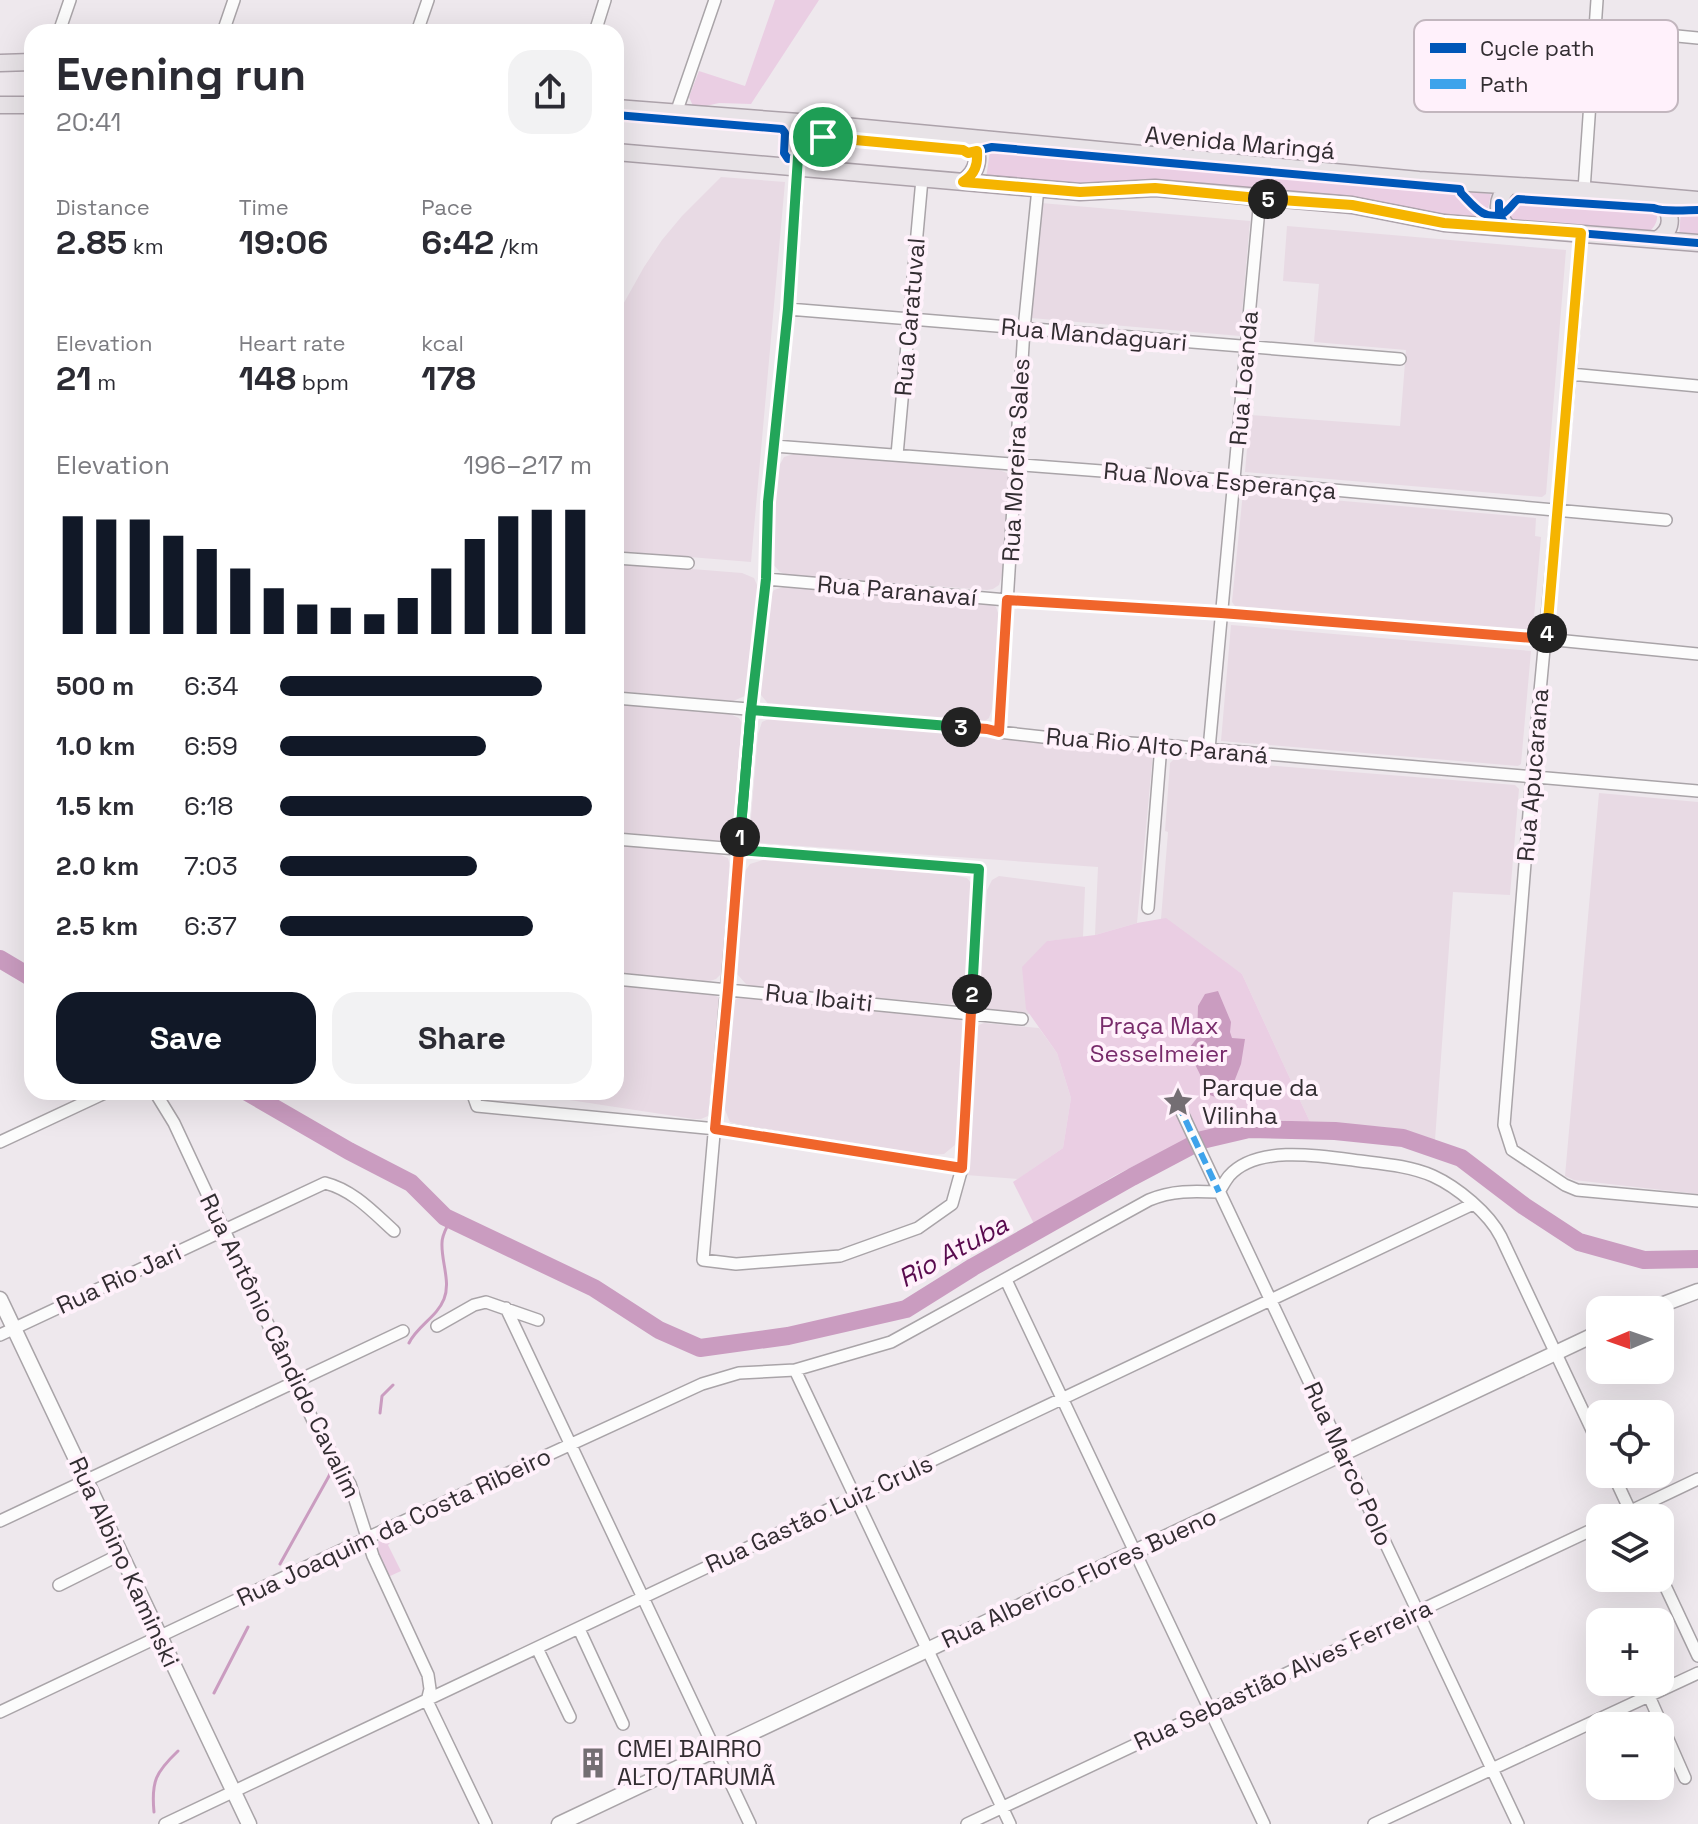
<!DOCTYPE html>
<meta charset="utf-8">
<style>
:root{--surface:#fff;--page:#f2f2f3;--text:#2b2b33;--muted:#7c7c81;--accent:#111827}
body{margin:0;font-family:"Space Grotesk",sans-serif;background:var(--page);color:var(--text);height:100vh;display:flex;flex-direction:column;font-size:30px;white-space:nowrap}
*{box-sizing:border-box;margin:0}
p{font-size:26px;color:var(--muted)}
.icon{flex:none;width:44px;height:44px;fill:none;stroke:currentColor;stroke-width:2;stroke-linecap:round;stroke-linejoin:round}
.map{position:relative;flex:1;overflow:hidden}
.details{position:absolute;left:24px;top:24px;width:600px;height:1076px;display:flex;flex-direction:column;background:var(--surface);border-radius:24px;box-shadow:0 8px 32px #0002}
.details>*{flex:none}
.needle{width:52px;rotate:268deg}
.controls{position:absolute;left:1586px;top:1296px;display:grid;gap:16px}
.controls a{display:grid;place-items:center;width:88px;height:88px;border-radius:16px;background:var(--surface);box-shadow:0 8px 32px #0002;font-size:40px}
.pin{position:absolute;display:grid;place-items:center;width:68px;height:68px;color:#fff;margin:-34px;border:4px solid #fff;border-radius:50%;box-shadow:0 2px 8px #0007}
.km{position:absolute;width:40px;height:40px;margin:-20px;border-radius:50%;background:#222;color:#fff;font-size:22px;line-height:40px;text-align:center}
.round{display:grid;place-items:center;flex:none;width:84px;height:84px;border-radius:24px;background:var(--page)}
.summary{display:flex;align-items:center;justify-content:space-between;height:136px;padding:0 32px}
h1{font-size:44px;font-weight:700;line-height:60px}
.figures{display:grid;grid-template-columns:repeat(3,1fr);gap:12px;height:136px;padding:8px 32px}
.figures div{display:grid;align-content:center}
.figures b{font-size:34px;font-weight:700}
.figures small{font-size:22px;font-weight:400}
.figures p{font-size:22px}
.chart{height:224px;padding:16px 32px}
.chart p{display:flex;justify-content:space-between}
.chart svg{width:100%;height:144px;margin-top:8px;stroke:var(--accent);stroke-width:6}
.cta{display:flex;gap:16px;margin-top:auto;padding:16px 32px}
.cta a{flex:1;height:92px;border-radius:24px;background:var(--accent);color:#fff;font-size:32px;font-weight:700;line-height:92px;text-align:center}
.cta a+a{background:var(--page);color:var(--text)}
ul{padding:0 32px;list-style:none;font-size:26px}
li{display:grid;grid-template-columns:128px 96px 1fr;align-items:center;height:60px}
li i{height:20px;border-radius:10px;background:var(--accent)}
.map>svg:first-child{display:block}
.built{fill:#e8dae4}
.green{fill:#eacee3}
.water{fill:#ca9cc0}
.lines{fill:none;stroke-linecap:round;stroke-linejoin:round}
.stream{stroke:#ca9cc0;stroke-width:3}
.river{stroke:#ca9cc0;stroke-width:18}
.minor-casing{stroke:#a9a4a8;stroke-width:14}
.tertiary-casing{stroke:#a9a4a8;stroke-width:17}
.primary-casing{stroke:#aca2aa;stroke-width:19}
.minor{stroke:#fcfcfc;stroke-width:11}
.tertiary{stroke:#fcfcfc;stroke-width:14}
.primary{stroke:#e8e3e7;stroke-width:16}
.quiet{stroke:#3ea3eb;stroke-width:6;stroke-dasharray:12 6;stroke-linecap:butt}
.cycleway-casing{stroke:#fff1fb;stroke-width:13}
.cycleway{stroke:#0057b8;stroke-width:8}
.split-1-casing{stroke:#fff;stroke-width:16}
.split-2-casing{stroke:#fff;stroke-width:16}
.split-3-casing{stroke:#fff;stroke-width:16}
.split-4-casing{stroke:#fff;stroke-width:16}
.split-5-casing{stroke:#fff;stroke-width:16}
.split-6-casing{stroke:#fff;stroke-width:16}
.split-1{stroke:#22a559;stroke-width:10}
.split-2{stroke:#f0652b;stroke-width:10}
.split-3{stroke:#22a559;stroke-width:10}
.split-4{stroke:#f0652b;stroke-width:10}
.split-5{stroke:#f5b400;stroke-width:10}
.split-6{stroke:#f5b400;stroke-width:10}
.labels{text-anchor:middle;stroke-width:8;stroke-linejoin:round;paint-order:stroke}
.street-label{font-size:24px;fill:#322d31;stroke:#fff1fb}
.park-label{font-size:24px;fill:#782b6b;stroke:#fff1fb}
.poi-label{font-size:24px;fill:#322d31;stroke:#fff1fb;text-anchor:start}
.water-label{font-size:26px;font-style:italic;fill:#590a4e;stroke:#fff1fb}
.key{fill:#fff1fb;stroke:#c2b6be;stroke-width:2}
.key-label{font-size:22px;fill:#322d31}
</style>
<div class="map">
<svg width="1698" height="1824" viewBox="0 0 1698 1824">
<rect width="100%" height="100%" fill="#eee8ed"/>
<path class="built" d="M721 177 785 182 751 562 616 551V317L644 267 662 240 682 216Z
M1041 203 1250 221 1240 336 1031 318Z
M1287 226 1566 250 1546 494 1542 497 1245 472 1250 415 1400 426 1406 350 1314 342 1319 284 1283 281Z
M797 453 994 468 1007 473 1010 482 1002 575 999 585 993 589 987 590 788 575 780 572 771 562 769 554 778 468 784 457Z
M1243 492 1536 518 1535 536 1541 537 1533 628 1530 630 1235 606 1232 602Z
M616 563 742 573 754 578 757 585V594L750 683 745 696 733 701 616 691Z
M787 586 992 604 996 607 999 616 992 709 989 718 981 724 770 706 761 695 759 687 769 597 774 590Z
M1231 625 1531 651 1521 764 1518 766 1221 741Z
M616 703 728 713 739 718 743 725V734L736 823 730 836 719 841 616 832Z
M771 718 956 732 981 737 1153 753 1137 923 1095 935 1098 867 758 843 752 837 750 829 758 734 762 722Z
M1175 758 1515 785 1519 789 1510 895 1453 892 1435 1140 1386 1127 1310 1122 1242 974 1161 919 1168 832 1165 831 1170 763Z
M1599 793 1698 802V1194L1574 1180 1565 1176Z
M616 845 716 853 728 858 731 870 724 964 721 974 716 979 707 982 616 974Z
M763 860 954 875 967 878 972 884 974 892 966 986 963 996 955 1003 949 1004 754 987 746 984 737 974 735 965 743 879 745 871 750 864Z
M999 876 1085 887 1083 937 1047 941 1030 1014 988 1012 982 1009 979 1005 987 890 992 880Z
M616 985 709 993 718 997 721 1004 710 1113 708 1116 701 1119H694L517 1092H616Z
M739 997 958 1016 961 1019 963 1028 957 1137 955 1145 944 1154 929 1155 741 1125 730 1122 725 1110V1101L732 1011 734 1001Z
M984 1023 1039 1028 1057 1053 1071 1098 1063 1148 1018 1179 966 1175 976 1029 979 1025Z"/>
<path class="green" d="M775 0H819L751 104 719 103 706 106H693L689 97 699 71 745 86Z
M990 150 1491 194 1488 209 1491 219 1079 184 986 179Z
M1515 193 1653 204C1660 215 1658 226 1647 233L1514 221C1506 212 1507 202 1515 193Z
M1681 210 1698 211V238L1679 237Z
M1166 918 1242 974 1310 1122 1242 1118 1189 1138 1114 1176 1034 1224 1013 1182 1063 1148 1071 1098 1057 1053 1026 1009 1022 967 1047 941 1095 935 1137 923Z
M382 1536 390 1543 388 1545 401 1571 388 1577C382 1563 370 1548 382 1536Z"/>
<path class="water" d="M1218 991 1231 1022 1230 1032 1232 1038 1245 1039 1241 1064 1229 1095 1220 1099 1210 1095 1191 1056 1190 1047 1197 1038 1198 1006 1205 994Z"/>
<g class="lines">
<path class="stream" d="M409 1343C417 1326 437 1317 444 1299 451 1282 441 1261 442 1243 442 1234 447 1228 450 1220
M380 1413 382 1396 393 1385
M280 1564 329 1476 333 1466
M214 1693 248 1627
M154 1812C151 1781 156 1772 178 1751"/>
<path class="river" d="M0 959 32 978
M247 1092 349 1151 411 1183 445 1217 594 1288 659 1330 700 1348 788 1336 906 1309 973 1267 1132 1177 1202 1140 1249 1129 1335 1131 1403 1138 1461 1158 1524 1206 1579 1242 1644 1260 1698 1259"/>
<g class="minor-casing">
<path id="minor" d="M1595 28 1698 38
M59 32 70 0
M223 32 234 0
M417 32 428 0
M595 32 605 0
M676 113 715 0
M1584 190 1597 0
M1581 233 1570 374 1532 776 1504 1125 1512 1150 1565 1185 1577 1190 1698 1201
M788 309 1400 359
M1570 374 1698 386
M774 446 1234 481 1666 520
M897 455 922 179
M616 558 688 563
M766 579 1007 600 1221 613 1546 639 1698 654
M616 698 987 729 999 732 1052 738 1161 745 1698 791
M999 732 1024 329 1038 188
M1209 749 1260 198
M616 839 979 869 962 1168 952 1204 918 1228 840 1256 736 1264 703 1260 751 710 766 579 768 502 788 309 798 168
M1148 908 1161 745
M616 979 1022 1019
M155 1092 174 1123 316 1427 350 1484 373 1556 428 1675 430 1689 427 1701 486 1824
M472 1092 477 1106 727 1130 962 1168
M1178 1104 1518 1824
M0 1142 107 1092
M1006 1280 1264 1824
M506 1308 750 1824
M437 1326 474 1305 486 1302 538 1320
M0 1335 325 1183C353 1190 373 1212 394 1231
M795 1370 1010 1824
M1613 1474 1633 1517
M1616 1518 1698 1479
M0 1521 403 1331
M1660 1575 1698 1656
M59 1585 121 1554
M579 1629 623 1724
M537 1648 570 1717
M1649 1696 1685 1778
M0 1712 367 1538 702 1384 739 1373 795 1370 891 1342 1149 1200C1172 1190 1194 1191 1219 1192 1222 1187 1225 1181 1229 1176 1257 1144 1323 1156 1360 1161 1384 1164 1410 1166 1433 1176 1457 1187 1489 1213 1501 1237L1600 1447
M165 1824 1473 1204
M967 1824 1600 1526
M1374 1824 1698 1673"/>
</g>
<g class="tertiary-casing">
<path id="tertiary" d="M0 1299 249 1824
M1648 1310 1698 1291
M559 1824 1600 1332"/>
</g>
<g class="primary-casing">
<path id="primary" d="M0 63 32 62
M0 105H32
M616 108 812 123 1419 180 1584 190 1698 200
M616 152 1080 192 1155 188 1352 205 1444 223 1698 243
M798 168C799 151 798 134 812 123
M963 182C979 171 982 154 969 138
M1507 227C1496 214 1496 199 1508 187
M1658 239C1675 228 1671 214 1662 198"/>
</g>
<use href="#minor" class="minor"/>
<use href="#tertiary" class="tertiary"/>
<use href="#primary" class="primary"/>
<path class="quiet" d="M1178 1104 1219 1192"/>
<g class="cycleway-casing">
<path id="cycleway" d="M616 115 782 129 785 133 784 153 788 159 808 155 821 138 826 137 963 150 968 153 992 147 1460 189 1461 193C1473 205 1485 223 1504 213 1509 210 1513 203 1518 199L1654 208C1661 212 1687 210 1698 210
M1499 203V214L1507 227 1698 243"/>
</g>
<use href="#cycleway" class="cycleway"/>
</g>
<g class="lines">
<g class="split-1-casing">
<path id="split-1" d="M740 837 751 710 766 579 768 502 788 309 798 157 808 155 823 137"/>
</g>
<g class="split-2-casing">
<path id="split-2" d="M740 837 728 990 715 1129 962 1168 972 994"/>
</g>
<g class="split-3-casing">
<path id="split-3" d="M961 727 751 710 739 850 979 869 972 994"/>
</g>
<g class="split-4-casing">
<path id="split-4" d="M961 727 987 729 999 732 1007 600 1221 613 1546 639 1547 633"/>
</g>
<g class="split-5-casing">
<path id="split-5" d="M1268 199 1352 205 1444 223 1581 233 1547 633"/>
</g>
<g class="split-6-casing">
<path id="split-6" d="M823 137 963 150 968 153 977 151C978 165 975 174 963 182L1080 192 1155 188 1268 199"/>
</g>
<use href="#split-1" class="split-1"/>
<use href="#split-2" class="split-2"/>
<use href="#split-3" class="split-3"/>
<use href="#split-4" class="split-4"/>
<use href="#split-5" class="split-5"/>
<use href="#split-6" class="split-6"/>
</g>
<defs>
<g id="sight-bare" transform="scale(2.4)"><path d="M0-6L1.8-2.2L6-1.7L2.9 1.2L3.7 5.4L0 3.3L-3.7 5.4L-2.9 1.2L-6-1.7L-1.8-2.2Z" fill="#746e73" stroke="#fff1fb" stroke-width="2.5" paint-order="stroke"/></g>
<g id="building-bare" transform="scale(2.4)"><path d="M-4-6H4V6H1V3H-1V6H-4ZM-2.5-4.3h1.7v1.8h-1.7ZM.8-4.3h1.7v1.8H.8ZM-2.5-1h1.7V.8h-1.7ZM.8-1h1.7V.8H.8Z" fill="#746e73" stroke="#fff1fb" stroke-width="2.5" paint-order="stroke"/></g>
</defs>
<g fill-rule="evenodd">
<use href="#sight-bare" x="1178" y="1102"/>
<use href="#building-bare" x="593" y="1763"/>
</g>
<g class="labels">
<g class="street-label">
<text transform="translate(1240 143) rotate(5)" y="8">Avenida Maringá</text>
<text transform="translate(910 317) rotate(-85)" y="8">Rua Caratuval</text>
<text transform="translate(1094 335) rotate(5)" y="8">Rua Mandaguari</text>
<text transform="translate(1244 378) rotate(-85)" y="8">Rua Loanda</text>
<text transform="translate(1016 460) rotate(-87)" y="8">Rua Moreira Sales</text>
<text transform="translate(1220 481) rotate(5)" y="8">Rua Nova Esperança</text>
<text transform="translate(897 591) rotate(5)" y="8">Rua Paranavaí</text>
<text transform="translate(1157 746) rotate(5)" y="8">Rua Rio Alto Paraná</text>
<text transform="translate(1533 775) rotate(-85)" y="8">Rua Apucarana</text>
<text transform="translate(819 998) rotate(6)" y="8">Rua Ibaiti</text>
<text transform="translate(119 1279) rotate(-25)" y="8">Rua Rio Jari</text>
<text transform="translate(280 1346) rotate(64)" y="8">Rua Antônio Cândido Cavalim</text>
<text transform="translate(1348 1464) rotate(65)" y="8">Rua Marco Polo</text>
<text transform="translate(819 1514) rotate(-25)" y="8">Rua Gastão Luiz Cruls</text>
<text transform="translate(394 1527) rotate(-25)" y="8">Rua Joaquim da Costa Ribeiro</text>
<text transform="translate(124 1562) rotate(65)" y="8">Rua Albino Kaminski</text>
<text transform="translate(1079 1578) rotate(-25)" y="8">Rua Alberico Flores Bueno</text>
<text transform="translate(1283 1675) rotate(-25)" y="8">Rua Sebastião Alves Ferreira</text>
</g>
<g class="park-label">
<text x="1159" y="1034">Praça Max<tspan x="1159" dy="28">Sesselmeier</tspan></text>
</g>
<g class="poi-label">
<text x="1202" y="1096">Parque da<tspan x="1202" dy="28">Vilinha</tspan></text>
<text x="617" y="1757">CMEI BAIRRO<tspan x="617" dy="28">ALTO/TARUMÃ</tspan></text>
</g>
<g class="water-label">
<text transform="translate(953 1251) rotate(-29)" y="9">Rio Atuba</text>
</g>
</g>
<rect x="1414" y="20" width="264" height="92" rx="12" class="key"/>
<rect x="1430" y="43" width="36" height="10" fill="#0057b8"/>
<rect x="1430" y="79" width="36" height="10" fill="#3ea3eb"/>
<g class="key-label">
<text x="1480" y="56">Cycle path</text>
<text x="1480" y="92">Path</text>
</g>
</svg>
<div class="controls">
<a><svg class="needle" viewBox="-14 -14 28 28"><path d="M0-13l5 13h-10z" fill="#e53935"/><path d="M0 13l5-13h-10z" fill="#7c7c81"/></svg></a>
<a><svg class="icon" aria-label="locate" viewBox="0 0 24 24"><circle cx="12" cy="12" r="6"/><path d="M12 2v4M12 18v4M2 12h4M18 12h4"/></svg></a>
<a><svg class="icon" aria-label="layers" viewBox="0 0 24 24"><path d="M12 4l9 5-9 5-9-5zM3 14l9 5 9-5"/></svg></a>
<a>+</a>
<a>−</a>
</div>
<div class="pin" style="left:823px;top:137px;background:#1e9e55"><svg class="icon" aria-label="arrive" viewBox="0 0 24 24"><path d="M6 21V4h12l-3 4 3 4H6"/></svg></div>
<b class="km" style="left:740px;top:837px">1</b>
<b class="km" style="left:972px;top:994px">2</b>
<b class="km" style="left:961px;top:727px">3</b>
<b class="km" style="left:1547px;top:633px">4</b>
<b class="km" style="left:1268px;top:199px">5</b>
<section class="details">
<div class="summary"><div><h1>Evening run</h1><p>20:41</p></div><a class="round"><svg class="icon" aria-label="share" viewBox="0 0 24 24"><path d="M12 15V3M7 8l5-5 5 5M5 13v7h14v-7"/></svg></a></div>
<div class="figures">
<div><p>Distance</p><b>2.85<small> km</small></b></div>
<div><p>Time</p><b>19:06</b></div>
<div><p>Pace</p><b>6:42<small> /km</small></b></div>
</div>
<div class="figures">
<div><p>Elevation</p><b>21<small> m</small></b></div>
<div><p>Heart rate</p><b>148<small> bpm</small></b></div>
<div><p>kcal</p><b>178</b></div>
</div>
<div class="chart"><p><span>Elevation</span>196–217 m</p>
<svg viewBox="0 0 160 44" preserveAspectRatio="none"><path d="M5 44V8M15 44V9M25 44V9M35 44V14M45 44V18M55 44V24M65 44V30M75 44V35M85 44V36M95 44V38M105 44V33M115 44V24M125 44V15M135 44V8M145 44V6M155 44V6"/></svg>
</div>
<ul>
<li><b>500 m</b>6:34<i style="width:84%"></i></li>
<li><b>1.0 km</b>6:59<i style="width:66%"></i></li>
<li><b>1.5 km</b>6:18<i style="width:100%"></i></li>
<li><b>2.0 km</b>7:03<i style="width:63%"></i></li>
<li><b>2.5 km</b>6:37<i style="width:81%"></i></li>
</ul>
<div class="cta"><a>Save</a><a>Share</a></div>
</section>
</div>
